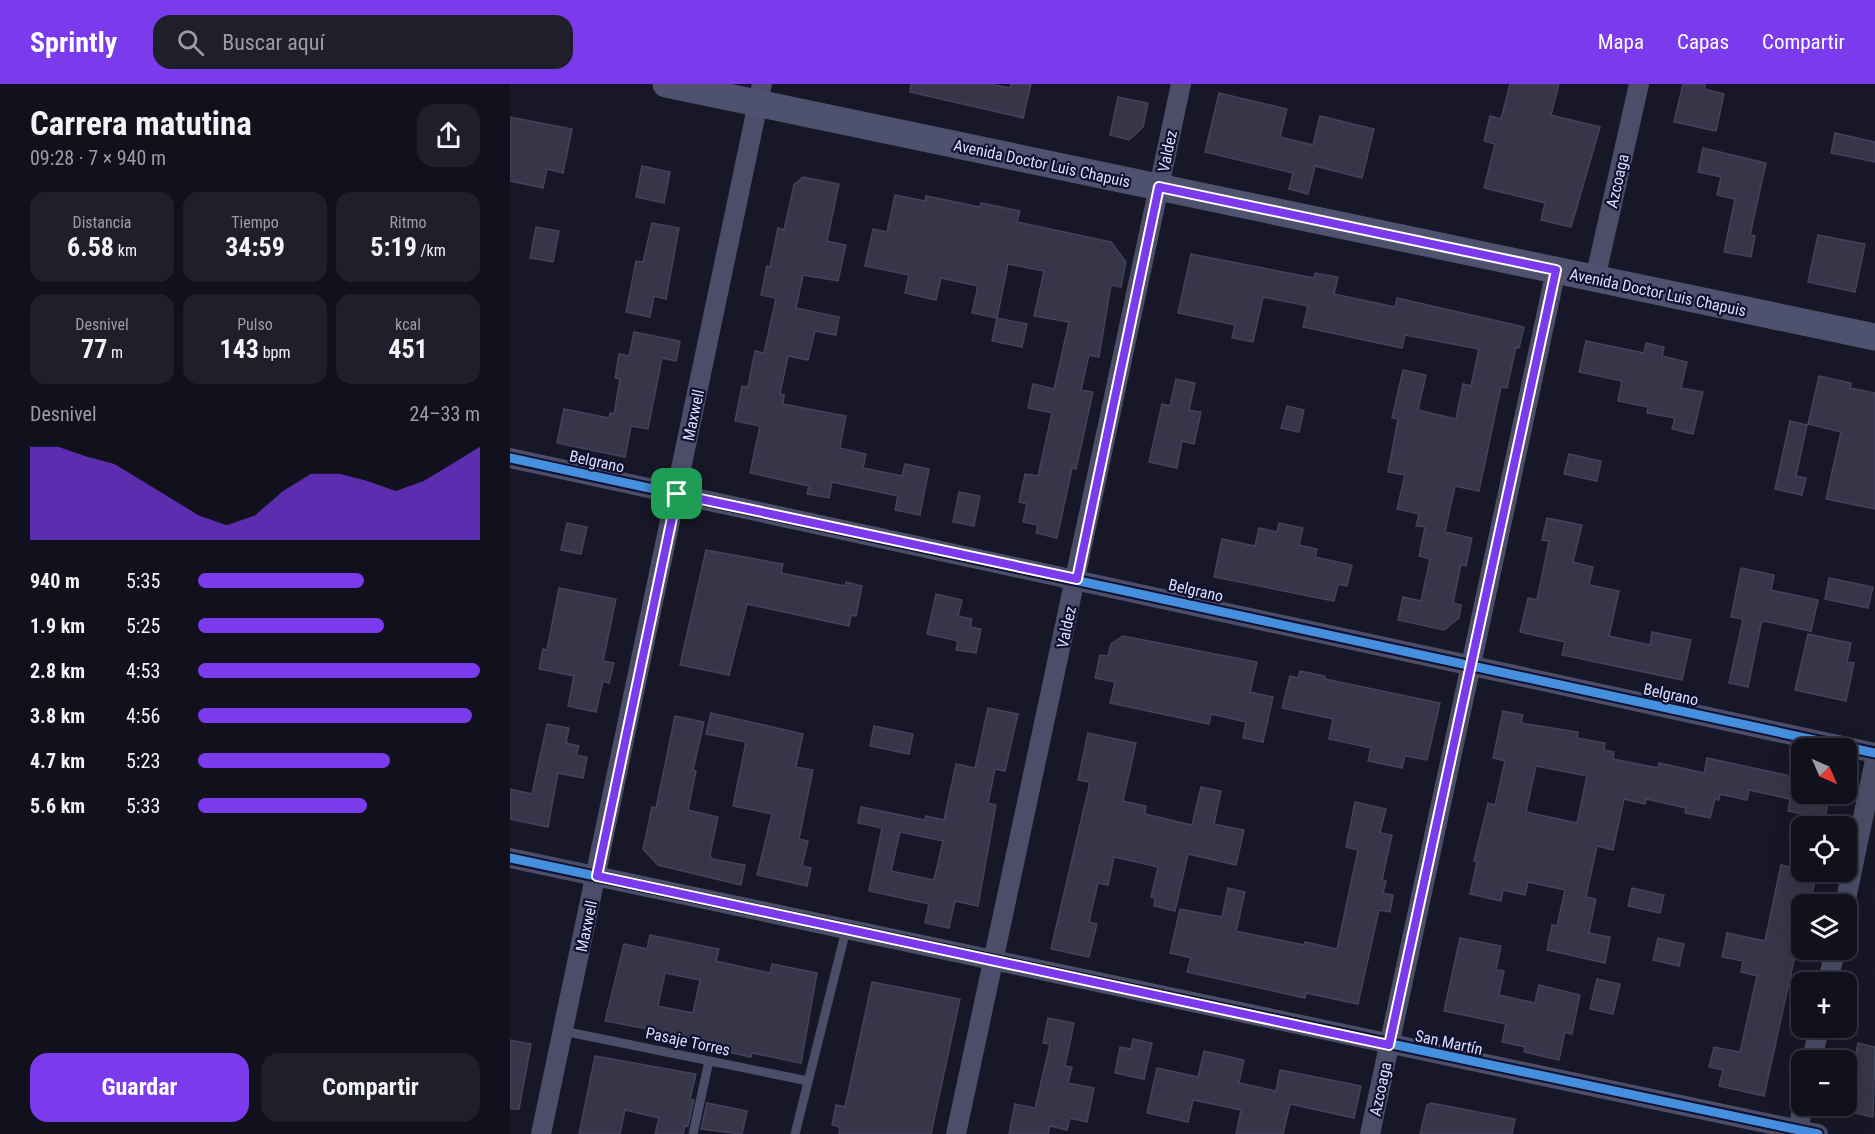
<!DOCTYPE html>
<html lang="es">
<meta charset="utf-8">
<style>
:root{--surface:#11111e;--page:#1e1f2b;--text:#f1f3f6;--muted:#9c9da4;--line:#30313c;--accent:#7c3aed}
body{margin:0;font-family:"Roboto Condensed",sans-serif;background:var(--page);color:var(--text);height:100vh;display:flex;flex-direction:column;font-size:22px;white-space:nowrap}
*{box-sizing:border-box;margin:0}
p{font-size:20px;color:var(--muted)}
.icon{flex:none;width:33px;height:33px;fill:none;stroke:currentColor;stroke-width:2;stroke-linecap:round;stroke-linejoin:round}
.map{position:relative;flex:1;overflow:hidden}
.drawer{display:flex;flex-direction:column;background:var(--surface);width:510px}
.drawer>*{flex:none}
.needle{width:39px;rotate:135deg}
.fabs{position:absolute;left:1281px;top:654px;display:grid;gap:12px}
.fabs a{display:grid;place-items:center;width:66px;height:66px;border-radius:12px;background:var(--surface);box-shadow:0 6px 24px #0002,0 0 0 2px var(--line);font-size:30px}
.pin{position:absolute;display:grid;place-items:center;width:51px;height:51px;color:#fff;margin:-26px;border-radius:12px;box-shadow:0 3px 9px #0006}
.round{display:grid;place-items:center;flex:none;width:63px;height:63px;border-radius:18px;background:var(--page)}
.overview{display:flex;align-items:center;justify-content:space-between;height:102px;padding:0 30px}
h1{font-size:33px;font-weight:700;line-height:45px}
.stats{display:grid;grid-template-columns:repeat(3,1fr);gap:9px;height:102px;padding:6px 30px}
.stats div{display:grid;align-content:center;border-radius:15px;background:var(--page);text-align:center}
.stats b{font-size:26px;font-weight:700}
.stats small{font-size:16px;font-weight:400}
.stats p{font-size:16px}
.chart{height:168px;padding:12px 30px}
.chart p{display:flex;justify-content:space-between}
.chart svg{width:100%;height:108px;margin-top:6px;fill:var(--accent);opacity:.7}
.cta{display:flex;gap:12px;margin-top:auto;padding:12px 30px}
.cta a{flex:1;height:69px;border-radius:18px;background:var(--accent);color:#fff;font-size:24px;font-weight:700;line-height:69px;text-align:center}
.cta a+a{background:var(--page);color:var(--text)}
ul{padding:0 30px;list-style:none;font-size:20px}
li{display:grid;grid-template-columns:96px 72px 1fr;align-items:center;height:45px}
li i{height:15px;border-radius:8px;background:var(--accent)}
header{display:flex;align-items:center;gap:36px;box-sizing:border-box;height:84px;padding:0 30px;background:var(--accent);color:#fff}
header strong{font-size:28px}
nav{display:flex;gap:33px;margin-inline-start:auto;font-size:21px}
.search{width:420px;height:54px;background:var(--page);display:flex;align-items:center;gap:15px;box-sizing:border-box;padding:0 21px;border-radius:18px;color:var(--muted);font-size:22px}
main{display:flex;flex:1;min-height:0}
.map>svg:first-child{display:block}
.building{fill:#373649;stroke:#43425b;stroke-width:1.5;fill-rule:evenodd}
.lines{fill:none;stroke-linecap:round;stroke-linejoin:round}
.lane{stroke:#4c4e69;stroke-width:9}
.street{stroke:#4c4e69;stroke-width:20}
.secondary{stroke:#4f526e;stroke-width:27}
.cycleway-casing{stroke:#11102f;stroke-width:13}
.cycleway{stroke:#468fdf;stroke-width:9}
.route-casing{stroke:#fff;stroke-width:12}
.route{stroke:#7c3aed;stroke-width:8}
.labels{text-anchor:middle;stroke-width:4.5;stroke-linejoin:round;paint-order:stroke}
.street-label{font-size:16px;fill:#dedfff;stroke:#11102f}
</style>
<header>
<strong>Sprintly</strong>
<div class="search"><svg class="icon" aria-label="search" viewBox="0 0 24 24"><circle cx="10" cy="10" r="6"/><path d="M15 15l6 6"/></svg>Buscar aquí</div>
<nav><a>Mapa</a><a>Capas</a><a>Compartir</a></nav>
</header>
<main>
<section class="drawer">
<div class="overview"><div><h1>Carrera matutina</h1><p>09:28 · 7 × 940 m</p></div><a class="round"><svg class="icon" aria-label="share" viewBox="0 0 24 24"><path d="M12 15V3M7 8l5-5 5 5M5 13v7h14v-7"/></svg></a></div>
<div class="stats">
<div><p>Distancia</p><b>6.58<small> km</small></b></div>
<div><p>Tiempo</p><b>34:59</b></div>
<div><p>Ritmo</p><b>5:19<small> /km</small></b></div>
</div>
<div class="stats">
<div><p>Desnivel</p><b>77<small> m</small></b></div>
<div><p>Pulso</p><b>143<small> bpm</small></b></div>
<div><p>kcal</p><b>451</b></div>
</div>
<div class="chart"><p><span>Desnivel</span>24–33 m</p>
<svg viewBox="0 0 160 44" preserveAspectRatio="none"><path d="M0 44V6L10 6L20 10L30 13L40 20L50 27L60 34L70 38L80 34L90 24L100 17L110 17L120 20L130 24L140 20L150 13L160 6V44z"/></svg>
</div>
<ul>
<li><b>940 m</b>5:35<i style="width:59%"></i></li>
<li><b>1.9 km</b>5:25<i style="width:66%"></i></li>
<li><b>2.8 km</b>4:53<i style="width:100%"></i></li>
<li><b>3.8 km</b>4:56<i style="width:97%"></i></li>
<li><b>4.7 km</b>5:23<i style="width:68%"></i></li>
<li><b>5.6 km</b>5:33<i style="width:60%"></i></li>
</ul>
<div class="cta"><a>Guardar</a><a>Compartir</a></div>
</section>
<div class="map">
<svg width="1365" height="1050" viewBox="0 0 1365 1050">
<rect width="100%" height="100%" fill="#171728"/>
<path class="building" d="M401 0H480L500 4 501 0H521L513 34 400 8Z
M1000 0H1049L1041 31 1090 43 1061 143 1031 136 1035 119 974 104 985 60 974 57 980 32 991 35Z
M1173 0H1195L1194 5 1214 10 1206 47 1164 38Z
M709 9 777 25 770 53 803 61 810 32 864 45 852 94 805 82 798 110 779 105 783 89 695 68Z
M608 13 638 19 633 43 619 56 600 51Z
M0 33 62 45 53 89 37 85 33 104 0 97Z
M1325 49 1365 58V78L1321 69Z
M1193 64 1256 79 1240 151 1245 152 1241 173 1214 168 1225 115 1207 111 1211 93 1188 88Z
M132 82 160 88 154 119 126 113Z
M293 93 329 100 317 157 336 161 328 197 293 191 286 224 329 233 326 251 305 247 298 276 278 272 270 310 274 311 273 320 336 332 330 364 356 370 353 384 392 392 395 380 419 385 410 431 385 426 388 412 322 398 319 414 297 410 299 402 240 389 250 342 225 337 232 302 238 303 245 267 254 269 266 214 251 211 257 182 260 183 268 144 274 146 284 101Z
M385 111 415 117 416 112 470 123 471 119 510 127 507 138 601 158 616 178 611 203 601 201 589 273 579 271 571 306 583 308 566 385 562 384 547 454 526 449 528 441 513 438 517 420 509 418 515 390 528 392 542 329 518 324 523 300 544 305 559 238 524 232 534 187 498 180 487 234 462 229 468 202 431 194 426 216 395 209 399 191 355 182 363 145 377 148Z
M142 139 169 144 156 215 144 212 140 233 116 228 126 177 133 178Z
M26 143 49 147 43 178 20 174Z
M1308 151 1355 160 1345 208 1298 198Z
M681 170 804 194 805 189 828 193 824 210 885 223 887 214 1014 243 1009 264 1006 263 997 304 991 303 969 407 945 402 935 448 962 454 956 482 951 480 943 519 951 521 949 534 934 546 888 536 893 513 911 517 920 475 909 472 915 443 906 442 909 430 887 425 895 391 878 388 888 335 882 334 893 286 916 291 908 326 946 335 953 300 961 302 969 265 895 251 892 264 793 243 798 222 753 213 743 258 722 254 725 241 668 229Z
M487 234 517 240 512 263 482 257Z
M124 248 170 257 166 277 152 274 138 345 121 342 115 373 47 359 54 325 99 334 100 329 104 330 110 295 105 294 109 270 119 272Z
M1076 257 1134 269 1136 259 1154 263 1152 272 1177 278 1171 304 1193 308 1183 350 1162 345 1165 334 1137 329 1138 323 1108 317 1112 297 1069 288Z
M1309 292 1341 299 1340 304 1365 309V425L1316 415 1331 348 1298 340Z
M666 295 685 299 679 326 691 328 684 360 672 357 667 384 639 378 652 320 660 322Z
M777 322 794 326 789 348 771 344Z
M1280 337 1297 341 1286 392 1296 394 1292 411 1265 405Z
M1059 370 1091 377 1087 397 1054 390Z
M449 408 470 412 464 442 443 438Z
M1037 434 1072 441 1063 478 1083 483 1079 501 1109 507 1099 552 1140 561 1142 548 1181 556 1172 596 1052 571 1055 558 1010 548 1018 514 1027 516 1039 457 1032 456Z
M57 439 77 443 71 470 51 466Z
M769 439 793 444 789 461 807 465 805 473 842 481 837 502 828 500 824 517 704 493 712 455 745 462 749 444 767 448Z
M196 466 273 480 271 489 335 502 336 498 352 502 346 532 341 531 339 542 237 520 219 591 170 581Z
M1231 484 1264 491 1261 506 1308 516 1301 547 1254 537 1251 540 1238 603 1219 599 1233 535 1221 533Z
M1319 494 1363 503 1358 524 1315 515Z
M49 504 106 515 93 577 104 579 99 599 93 597 86 628 58 622 64 592 29 585 33 565 37 566Z
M426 510 452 516 448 532 462 535 460 543 471 545 466 569 446 566 448 557 417 550Z
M1298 550 1341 559 1337 578 1344 579 1336 617 1285 606Z
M613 552 747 578 740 608 763 613 753 658 733 654 736 638 701 630 699 640 600 619 605 598 585 594 590 571 598 572 601 560Z
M790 587 815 592V595L930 619 917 676 895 672 892 684 858 677 861 664 819 655 823 635 772 624 780 592 788 594Z
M478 624 508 630 495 687 485 685 478 719 486 721 468 822 445 817 439 844 415 839 419 820 359 807 372 744 348 739 351 723 415 736 416 732 434 736 446 680 465 684ZM390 748 433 757 424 796 381 787Z
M993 627 1013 631 1011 639 1068 648 1067 654 1095 659 1094 666 1104 668 1103 675 1148 684 1149 679 1194 689 1197 674 1290 694 1287 708 1319 714 1315 735 1278 727 1280 715 1239 706 1237 716 1210 710 1209 716 1205 715 1200 734 1175 729 1176 724 1136 715 1135 720 1114 715 1103 766 1087 762 1076 813 1086 815 1079 849 1100 853 1095 879 1037 866 1042 841 1047 842 1055 806 1018 798 1015 811 993 806 991 817 960 810 967 778 964 777 978 719 985 721 995 677 983 674ZM1026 682 1077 692 1067 739 1016 728Z
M201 629 293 650 286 683 303 686 289 755 298 757 292 782 301 784 297 802 247 791 262 730 223 722 236 658 196 650Z
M165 632 194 638 183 686 186 687 178 726 208 733 200 771 202 775 235 781 231 801 148 781 133 765 142 723 146 724Z
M37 640 59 644 56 659 69 662 66 671 77 673 73 694 48 689 38 743 0 735V705L22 710Z
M364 642 403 650 399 670 360 662Z
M578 649 626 659 613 717 636 722 635 730 682 741 691 703 711 707 704 740 734 746 726 781 678 770 665 827 644 822 645 814 641 813 648 783 604 773 598 801 588 799 579 838 587 840 579 873 541 865 580 698 568 696Z
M845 718 876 725 870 749 882 751 872 796 876 797 873 809 883 811 880 828 869 826 848 920 796 909 795 914 677 888 681 874 660 869 670 825 712 833 718 804 735 808 726 847 794 861 795 858 827 865 848 766 836 763Z
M1271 781 1292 785V788H1307L1300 819 1292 818V820L1282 866 1286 867 1254 1012 1209 1002 1213 986 1199 983 1204 963 1230 968 1247 892 1231 888 1233 877 1212 873 1217 849 1255 857Z
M1122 804 1154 811 1150 829 1118 822Z
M140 851 209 865 206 877 260 889 262 880 307 889 291 979 242 969 241 973 200 964 201 957 95 937 114 860 137 865ZM155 889 190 896 183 929 148 922Z
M950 854 991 862 986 886 994 887 989 911 1025 919 1029 901 1070 911 1062 950 1055 948 1049 976 1014 968 1015 963 992 958 996 940 934 927Z
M1148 854 1174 860 1169 882 1143 876Z
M1087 895 1110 900 1103 930 1080 925Z
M362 898 450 915 421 1050H329L330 1043 322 1041 326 1021 335 1023Z
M538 934 564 939 555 982 562 983 558 999 584 1004 577 1038 560 1034 557 1046 540 1042 538 1050H499L505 1020 525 1024 540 960 533 959Z
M623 955 642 959 634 995 605 989 610 963 621 965Z
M0 956 21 960 9 1025H0Z
M1348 959 1365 963 1363 1033 1333 1026 1336 1022Z
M694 967 734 976 729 999 766 1007 770 986 851 1002 844 1034 780 1020 773 1050H726L731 1026 683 1016 678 1038 637 1029 647 984 688 993Z
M85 972 186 990 180 1015 184 1016 178 1042 175 1041 173 1050H145L149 1034 115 1026 110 1050H69Z
M197 1019 237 1027 232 1050 191 1045Z
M921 1019 1005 1035 1002 1050H910L917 1021Z"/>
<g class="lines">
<path class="lane" d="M53 947 298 997
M183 1050 199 977
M285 1050 336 846"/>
<path class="street" d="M1085 195 1129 0
M0 374 1365 669
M0 774 1308 1050
M1335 820 1365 676
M1318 898 1325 866
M1302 976 1309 944
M31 1050 252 0
M446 1050 671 0
M860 1050 1046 186
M1287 1050 1293 1022"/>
<path class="secondary" d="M156 0 1365 253"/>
<g class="cycleway-casing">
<path id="cycleway" d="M0 374 1365 669
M0 774 1308 1050"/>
</g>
<use href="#cycleway" class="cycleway"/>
</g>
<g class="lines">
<g class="route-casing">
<path id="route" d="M649 103 1046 186 879 961 87 792 167 410 567 495Z"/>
</g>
<use href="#route" class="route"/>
</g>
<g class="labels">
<g class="street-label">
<text transform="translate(657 67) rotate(-78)" y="6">Valdez</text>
<text transform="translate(532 79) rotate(12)" y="6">Avenida Doctor Luis Chapuis</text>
<text transform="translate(1107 97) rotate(-77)" y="6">Azcoaga</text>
<text transform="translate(1148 208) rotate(12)" y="6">Avenida Doctor Luis Chapuis</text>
<text transform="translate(183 331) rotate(-78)" y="6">Maxwell</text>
<text transform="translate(87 377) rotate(12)" y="6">Belgrano</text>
<text transform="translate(686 506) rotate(13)" y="6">Belgrano</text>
<text transform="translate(556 543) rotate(-78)" y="6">Valdez</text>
<text transform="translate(1161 610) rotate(12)" y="6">Belgrano</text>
<text transform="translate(76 842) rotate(-78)" y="6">Maxwell</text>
<text transform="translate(178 957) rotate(12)" y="6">Pasaje Torres</text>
<text transform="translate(939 958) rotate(12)" y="6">San Martín</text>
<text transform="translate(870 1005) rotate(-78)" y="6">Azcoaga</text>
</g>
</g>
</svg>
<div class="fabs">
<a><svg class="needle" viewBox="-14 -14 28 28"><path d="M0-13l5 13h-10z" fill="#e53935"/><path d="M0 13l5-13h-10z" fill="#9c9da4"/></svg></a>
<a><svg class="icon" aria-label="locate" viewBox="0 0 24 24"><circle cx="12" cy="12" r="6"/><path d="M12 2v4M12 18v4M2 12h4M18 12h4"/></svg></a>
<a><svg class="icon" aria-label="layers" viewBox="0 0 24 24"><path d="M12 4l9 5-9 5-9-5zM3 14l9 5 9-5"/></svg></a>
<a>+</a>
<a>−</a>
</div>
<div class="pin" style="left:167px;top:410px;background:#1e9e55"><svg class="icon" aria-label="arrive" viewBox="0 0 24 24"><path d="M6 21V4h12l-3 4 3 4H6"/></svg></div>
</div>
</main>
